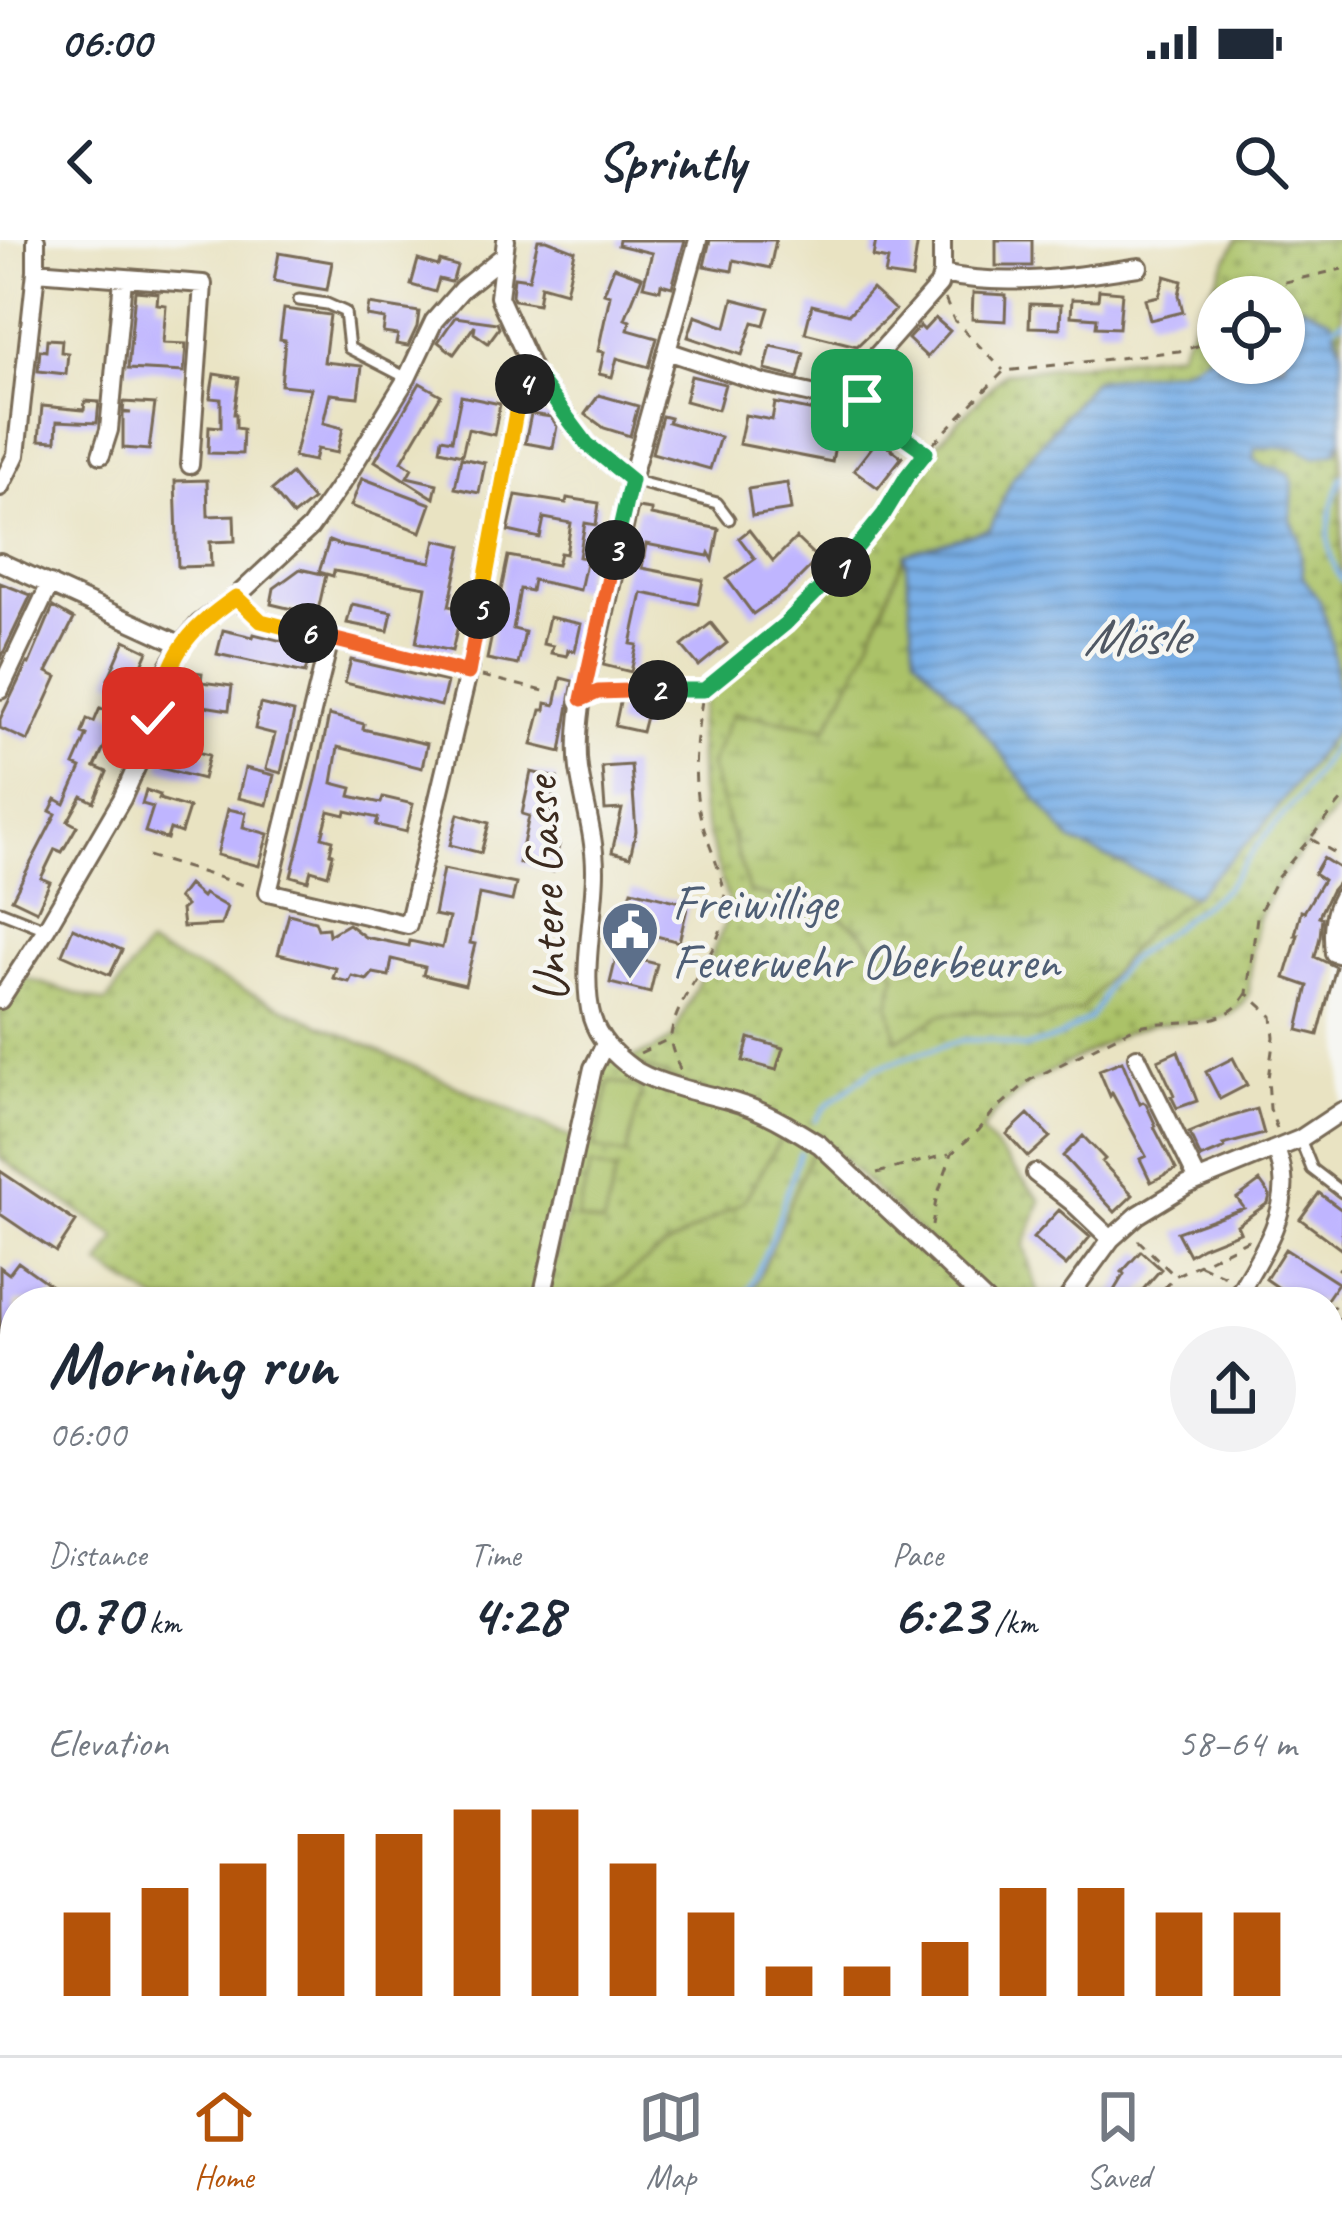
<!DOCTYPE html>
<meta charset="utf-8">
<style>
:root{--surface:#fff;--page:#f2f2f3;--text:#1f2937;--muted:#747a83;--line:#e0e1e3;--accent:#b45309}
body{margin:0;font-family:Caveat,sans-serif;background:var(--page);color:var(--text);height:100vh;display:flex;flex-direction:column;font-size:45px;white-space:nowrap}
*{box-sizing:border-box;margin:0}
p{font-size:39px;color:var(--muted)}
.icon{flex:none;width:66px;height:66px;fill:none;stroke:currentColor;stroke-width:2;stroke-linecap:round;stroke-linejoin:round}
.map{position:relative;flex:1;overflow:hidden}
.panel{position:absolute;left:0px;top:1047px;width:1344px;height:768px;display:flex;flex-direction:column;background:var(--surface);border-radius:48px 48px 0 0;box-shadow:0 3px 9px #0004}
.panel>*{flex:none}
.controls{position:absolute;left:1197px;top:36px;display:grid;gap:24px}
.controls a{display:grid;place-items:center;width:108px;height:108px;border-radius:50%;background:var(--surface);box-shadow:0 3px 9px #0004;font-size:60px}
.pin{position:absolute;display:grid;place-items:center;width:102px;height:102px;color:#fff;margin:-51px;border-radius:24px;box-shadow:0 6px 18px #0006}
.km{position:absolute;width:60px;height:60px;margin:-30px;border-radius:50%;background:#222;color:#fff;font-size:33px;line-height:60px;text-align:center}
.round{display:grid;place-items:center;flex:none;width:126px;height:126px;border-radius:63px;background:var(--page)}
.summary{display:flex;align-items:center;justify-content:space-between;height:204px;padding:0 48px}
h1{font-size:66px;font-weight:600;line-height:90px}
.figures{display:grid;grid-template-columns:repeat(3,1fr);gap:18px;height:204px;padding:12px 48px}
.figures div{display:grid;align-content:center}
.figures b{font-size:60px;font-weight:600}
.figures small{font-size:33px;font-weight:400}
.figures p{font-size:33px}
.chart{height:336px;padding:24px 48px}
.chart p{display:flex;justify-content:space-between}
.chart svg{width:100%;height:216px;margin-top:12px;stroke:var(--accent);stroke-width:6}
.status{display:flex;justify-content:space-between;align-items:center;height:84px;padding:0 60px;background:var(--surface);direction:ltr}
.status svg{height:33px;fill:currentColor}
header{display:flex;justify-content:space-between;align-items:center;height:156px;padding:0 48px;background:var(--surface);font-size:54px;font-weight:600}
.tabs{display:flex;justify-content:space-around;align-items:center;height:168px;border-top:3px solid var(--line);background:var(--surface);font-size:33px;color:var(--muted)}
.tabs a{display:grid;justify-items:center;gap:6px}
.tabs .active{color:var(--accent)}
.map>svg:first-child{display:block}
.grass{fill:url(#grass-dots);stroke:#737643;stroke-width:3}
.wetland{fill:url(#wetland-marsh);stroke:#737643;stroke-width:3}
.garden{fill:#abc268;stroke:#737643;stroke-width:3}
.water{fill:url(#water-rules);stroke:#5a6c82;stroke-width:3}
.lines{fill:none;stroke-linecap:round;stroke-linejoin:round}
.stream{stroke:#78aee6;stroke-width:4.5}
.building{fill:#bfb5ff}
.service-casing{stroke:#786b57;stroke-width:15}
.minor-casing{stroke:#786b57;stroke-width:22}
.tertiary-casing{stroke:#786b57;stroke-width:27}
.path{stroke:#786b57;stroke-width:3;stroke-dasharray:9 9;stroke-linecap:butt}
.service{stroke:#fff;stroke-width:9}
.minor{stroke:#fff;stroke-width:16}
.tertiary{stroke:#fff;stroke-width:21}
.split-1-casing{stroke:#fff;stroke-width:24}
.split-2-casing{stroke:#fff;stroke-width:24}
.split-3-casing{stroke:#fff;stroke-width:24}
.split-4-casing{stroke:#fff;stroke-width:24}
.split-5-casing{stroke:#fff;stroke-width:24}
.split-6-casing{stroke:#fff;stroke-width:24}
.split-7-casing{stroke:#fff;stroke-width:24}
.split-1{stroke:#22a559;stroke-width:15}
.split-2{stroke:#22a559;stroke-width:15}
.split-3{stroke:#f0652b;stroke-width:15}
.split-4{stroke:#22a559;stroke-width:15}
.split-5{stroke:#f5b400;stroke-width:15}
.split-6{stroke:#f0652b;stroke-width:15}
.split-7{stroke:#f5b400;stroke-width:15}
.labels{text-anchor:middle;stroke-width:9;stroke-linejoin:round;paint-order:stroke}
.street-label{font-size:51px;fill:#3b2a1e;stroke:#f6f6f2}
.service-label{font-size:51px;fill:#4e5e75;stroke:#f6f6f2;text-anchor:start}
.water-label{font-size:54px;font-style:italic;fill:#505864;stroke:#f6f6f2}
</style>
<div class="status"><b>06:00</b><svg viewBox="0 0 49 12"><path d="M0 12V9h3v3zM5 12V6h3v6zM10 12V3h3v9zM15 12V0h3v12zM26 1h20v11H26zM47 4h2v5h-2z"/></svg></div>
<header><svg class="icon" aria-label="back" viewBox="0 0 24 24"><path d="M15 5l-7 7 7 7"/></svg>Sprintly<svg class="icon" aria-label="search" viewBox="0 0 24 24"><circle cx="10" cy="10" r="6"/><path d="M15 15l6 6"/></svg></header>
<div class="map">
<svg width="1342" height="1815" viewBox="0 0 1342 1815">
<defs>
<pattern id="grass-dots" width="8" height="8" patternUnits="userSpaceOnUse" patternTransform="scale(3)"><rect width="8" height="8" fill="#abc268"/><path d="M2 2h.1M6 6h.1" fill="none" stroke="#8c9e55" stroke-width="1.8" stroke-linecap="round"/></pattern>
<pattern id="wetland-marsh" width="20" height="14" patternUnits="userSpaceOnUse" patternTransform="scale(3)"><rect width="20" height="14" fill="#abc268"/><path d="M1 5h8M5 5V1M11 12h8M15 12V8" fill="none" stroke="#8c9e55"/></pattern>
<pattern id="water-rules" width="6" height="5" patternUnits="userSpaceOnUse" patternTransform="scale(3)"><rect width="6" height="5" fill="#78aee6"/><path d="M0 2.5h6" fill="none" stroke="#648eba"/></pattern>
</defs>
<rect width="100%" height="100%" fill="#f6f6f2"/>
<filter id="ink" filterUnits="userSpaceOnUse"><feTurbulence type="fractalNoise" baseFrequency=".00833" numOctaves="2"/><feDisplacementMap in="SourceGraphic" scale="24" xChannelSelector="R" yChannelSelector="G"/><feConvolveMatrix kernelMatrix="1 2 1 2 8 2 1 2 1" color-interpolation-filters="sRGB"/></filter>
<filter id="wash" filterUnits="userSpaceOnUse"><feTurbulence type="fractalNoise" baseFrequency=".004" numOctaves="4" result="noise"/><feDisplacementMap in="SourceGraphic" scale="48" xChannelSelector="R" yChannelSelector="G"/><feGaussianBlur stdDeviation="2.7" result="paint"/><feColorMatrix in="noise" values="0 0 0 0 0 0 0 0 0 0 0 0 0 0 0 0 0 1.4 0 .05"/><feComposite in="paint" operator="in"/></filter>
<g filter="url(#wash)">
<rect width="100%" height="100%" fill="#e9e3c2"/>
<path class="grass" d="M1237 0H1342V79L1338 82 1342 81V111L1331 79 1301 65 1284 74V57H1218V110L1182 129 1093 140 1013 237 990 289 905 314 864 416 827 488 733 473 749 652 831 670 862 692 896 733 889 765 943 774 980 771 1037 782 1081 770 1146 691 1193 656 1320 361 1303 337 1299 298 1291 280V263L1277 228 1264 227 1255 220 1254 208 1296 207 1335 212 1342 198V562L1279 639 1258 678 1251 713 1249 752 1243 764 1231 774 1213 780 1153 784 1127 792 1031 842 995 873 981 891 1041 961 1024 1006 1041 1062H993L822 900 627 820 653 810 672 799 724 687 728 662 702 574 700 549 698 485 705 451 757 411 815 359 885 275 925 216 1004 133 1178 112Z
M147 706 574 899 537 1062H159L100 1025 117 997 0 918V766L21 737 106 763Z
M606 810 787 888 744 961 664 1008 597 1057 579 1062 545 1061Z
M814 906 978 1062H748Z
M0 1234 14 1243 9 1252 15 1256V1800H325L321 1815H0Z
M699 1800H866L856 1815H690Z"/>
<path class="wetland" d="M905 314 915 415 961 463 1071 601 1193 656 1146 691 1081 770 1037 782 980 771 943 774 897 800 889 765 896 733 862 692 831 670 749 652 710 525 733 473 827 488 864 416Z
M787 888 814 906 748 1062H579L597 1057 664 1008 744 961Z"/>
<path class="garden" d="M610 841 642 849 626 916 594 908Z
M590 926 616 932 603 985 577 979Z
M329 1800H521L512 1815H326Z
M552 1800H699L690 1815H578Z"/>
<path class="water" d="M1301 65 1331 79 1342 111V198L1336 212 1315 217 1296 207 1255 208V220L1264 227 1277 228 1288 233 1293 243 1291 280 1299 298 1303 337 1320 361 1332 403 1340 484 1261 589 1193 656 1071 601 961 463 915 415 905 314 990 289 1013 237 1094 140 1182 129 1218 110V123H1284V74Z"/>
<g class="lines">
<path class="stream" d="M1333 86 1342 80
M1342 237C1328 272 1321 307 1342 341
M816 880 827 865 875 828 963 800H991L1024 808 1059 797 1090 778 1100 763 1108 743 1128 720 1225 649 1261 601 1299 557 1342 493
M744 1062 772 997 800 913"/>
</g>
<g id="blocks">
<path class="building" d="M538 0H547L575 11 566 52 541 45 538 64 514 60 512 55 514 37 529 39Z
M619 0H685L672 47 661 44 660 50 643 46 652 13 618 5Z
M710 0H776L770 28 734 20 732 31 704 26Z
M876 0H918L912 39 885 35 888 20 873 17Z
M996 0H1032V26H996Z
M279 13 332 22 327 50 274 41Z
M418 20 438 26 440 21 457 26 453 40 451 42 439 39 435 52 411 45Z
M614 27 642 37 625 79 630 81 628 90 657 98 649 127 617 118 612 137 599 134 604 112 598 111 610 55 604 53Z
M1165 36 1182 41 1179 55 1183 72 1150 80 1145 59 1159 56Z
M872 49 895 70 857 106 805 93 812 65 849 74Z
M1099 50 1122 52 1119 88 1096 87 1097 78 1071 76 1072 59 1098 60Z
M135 51 158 53 157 64 166 65 163 103 186 104 184 132 128 129Z
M973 53 1006 55 1005 81 972 79Z
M733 59 769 68 764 85 753 82 742 115 688 97 695 76 726 87Z
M369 64 419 72 417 87 408 106 396 104 398 95 383 93 385 79 367 76Z
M1030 64 1061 65 1060 88 1029 87Z
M284 69 330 75 324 122 362 126 358 157 330 154 323 183 343 188 337 213 317 209 314 221 294 217 311 148 281 145 285 100 280 99Z
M455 77 497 83 499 88 488 103 474 93 475 85 454 114 438 102Z
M935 78 950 91 927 117 908 99 920 86 924 90Z
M47 99 62 100 61 112 68 113 66 134 38 131 40 110 46 111Z
M771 106 804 113 798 138 765 130Z
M214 134 239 138 234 174H236V188L243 189 242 214 208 213 209 186 221 187V159L210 158Z
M691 136 725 144 718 170 685 161Z
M420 143 441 155 402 221 412 228 407 237 437 244 434 258 375 221Z
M599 155 638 166 630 196 604 188 585 174Z
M461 156 500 164 494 195 468 189 462 215 440 210 442 198 452 200Z
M85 161 99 162 97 183 57 181 56 201 39 200 42 166 84 170Z
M124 162 155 164 149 210 123 208V173H131L123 172Z
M775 163 814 171 811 189 837 194 832 222 739 204 745 175 772 180Z
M531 174 551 177 557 186 553 208 525 203Z
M662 176 670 178 668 182 720 197 710 229 652 213Z
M878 199 902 217 878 248 854 230Z
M461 218 485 223 479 253 455 248Z
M291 234 313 260 293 276 272 250Z
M362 238 431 264 421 292 351 266Z
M207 240 208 276 234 275 235 301 210 302 211 326 178 327 175 241Z
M787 243 791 270 752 276 748 249Z
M516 255 566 263 567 258 599 263 596 285 585 283 579 317 587 318 580 350 533 340 531 351 520 349 513 389 525 392 518 425 487 419 508 316 557 325 560 313 566 314 571 283 544 278 540 298 508 291Z
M638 268 651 270V275L719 289 713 320 709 313 708 316 646 304 642 328 703 340 698 364 642 353 631 404 637 405 631 432 603 425Z
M749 290 773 321 796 298 818 319 786 351 753 374 727 339 755 319 739 298Z
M436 300 462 306 449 366 462 369 452 411 416 403 426 347 334 331 333 336 319 332 329 301 342 306 431 322Z
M300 329 326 335 317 375 271 364 274 348Z
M0 343 31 355 0 420Z
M352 364 392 372 388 391 347 383Z
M53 367 74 379 47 432 57 437 28 501 0 488V479L27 423 29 424Z
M549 377 581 384 575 411 568 410 567 416 551 413 553 406 543 404Z
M711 383 727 403 699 426 682 406Z
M223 390 253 397 254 394 311 408 305 433 217 414Z
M125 400 148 411 131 450 108 439Z
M351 420 447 442 441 466 345 443Z
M188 431 202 433 201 442 232 446 229 470 197 465 199 454 185 453Z
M561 438 573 441 561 512 532 505 541 470H545L546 463 555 465Z
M621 458 649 465 642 492 615 486Z
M260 464 294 472 281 533 266 529 275 494 255 489Z
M100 468 124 478 112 505 106 503 95 527 107 532 94 562 82 556 68 581 77 586 62 612 55 609 41 638 50 642 37 671 12 659 56 574 50 571 56 559 65 564 81 528 74 525 87 495 82 493 87 479 94 482Z
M329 475 364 484 363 489 427 504 422 528 338 507 332 543 352 548 350 556 381 563 383 557 413 564 406 592 376 585 378 578 346 571 345 575 329 571 322 597 333 600 330 613 333 614 328 635 311 630 308 641 291 636 316 539Z
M166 504 209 515 203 539 160 528Z
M631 525 636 591 630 617 612 612 622 569 605 570 602 527Z
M245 528 274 535 267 565 238 558Z
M531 532 557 538 543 601 559 605 553 632 519 623 529 576 522 574Z
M146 550 160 555 159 559 189 568 181 593 170 589 167 599 145 592 153 567 142 564Z
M228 569 246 573 243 587 268 594 259 626 217 615Z
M458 574 489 583 481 613 450 605Z
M1323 618 1342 630V638L1331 651 1319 676 1322 677 1320 697 1315 717 1336 727 1318 795 1298 790 1308 746 1285 738 1298 695H1295L1301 671 1304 672 1323 640 1314 634Z
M443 629 516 644 512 661 479 654 470 703 475 704 465 745 423 735 425 727 392 719 389 736 373 733 367 740 352 736 349 742 333 738 336 728 278 714 289 674 315 681 318 689 328 688 329 695 348 684 365 697 409 706 410 701 442 708 449 678 434 675Z
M188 645 202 657 204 654 227 667 221 685 183 687 181 670 186 666 178 658Z
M632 650 688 664 679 702 622 687Z
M73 688 122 710 110 735 62 714Z
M617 714 657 724 650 753 610 743Z
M749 798 783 808 776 830 743 821Z
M1178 811 1197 861 1177 868 1171 856 1174 855 1158 820Z
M1233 818 1247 845 1220 859 1206 832Z
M1122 821 1140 864 1143 862 1146 864 1156 886 1154 887 1176 929 1151 942 1140 919 1146 916 1112 853 1110 856 1099 830Z
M1257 869 1264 894 1223 905 1225 908 1201 918 1189 893 1223 879Z
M1028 874 1050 897 1028 917 1007 894Z
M1083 896 1105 919 1102 922 1133 955 1115 972 1063 916Z
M0 931 76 982 56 1012 0 974Z
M1260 941 1270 955 1268 963 1237 985 1240 992 1202 1007 1189 1015 1177 992 1244 968 1237 958Z
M1319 953 1342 970V1010L1300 979Z
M1059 970 1090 997 1066 1026 1033 998Z
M1285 1009 1338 1043 1325 1062H1299L1266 1039Z
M1141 1011 1161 1029 1132 1062H1107L1124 1034 1122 1032Z
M18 1022 56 1049 47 1062H15V1108L8 1117 0 1112V1027L9 1034Z
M5 1140 15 1146V1225L0 1216V1147Z
M912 1800H941L977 1815H906Z
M1088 1800H1171L1207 1815H1124Z"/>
</g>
</g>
<g filter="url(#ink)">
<use href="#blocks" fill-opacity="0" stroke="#786b57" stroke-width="3"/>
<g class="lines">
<g class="service-casing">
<path id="service" d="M299 60 327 64 345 72 349 108 407 138
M631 240 717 263 729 279
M0 671 46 689
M1300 899 1312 929 1342 952"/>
</g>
<g class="minor-casing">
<path id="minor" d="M506 0 499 57 534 133 587 204 631 240
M698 0 631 240 581 465C578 487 576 507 579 529 584 563 595 597 595 630 595 676 580 734 592 778 598 798 615 816 632 828 659 847 714 854 746 866 772 875 796 890 820 905L986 1062
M36 31 203 44 190 225
M942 34V0
M667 111 763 143 825 157
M825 154a19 19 0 1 1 38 0a19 19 0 1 1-38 0Z
M856 139 939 45 942 34C1007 48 1075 37 1139 27
M101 215 109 190 123 39
M0 247 16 215 36 31V0
M0 322 182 405
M236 357 261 381 468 433
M330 399 268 652 408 685 468 433 520 150 534 133
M0 450 50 344
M1342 657C1332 675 1332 694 1334 713L1342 715
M0 760 46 689 122 559 143 512 169 426 182 405 199 384 236 357 310 288 348 234 407 138 434 81 462 49 502 17
M1137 817 1198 940
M1035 933 1072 962 1111 999
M541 1062 593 828 605 804
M1065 1062 1111 999 1138 975 1187 945 1300 899 1342 871
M1234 1062C1253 1026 1288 980 1283 937 1283 928 1279 918 1276 909
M1329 1304 1342 1311
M324 1815 327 1800
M1057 1815 1062 1800"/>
</g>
<g class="tertiary-casing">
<path id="tertiary" d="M1329 1119 1342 1101
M861 1815 872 1800"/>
</g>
<path class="path" d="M1252 57 1267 46 1342 29
M945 59 954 80 1003 130
M859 165 924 211
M482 436 552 453
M604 451 702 450
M1311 599 1342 617
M148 616 250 647
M640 813 669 799
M680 830C677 820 669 806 671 795 678 751 722 714 725 668 727 639 708 607 701 579 691 538 696 491 704 450L757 409 815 357 884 274 907 236 925 212 1004 131 1179 111 1197 106 1218 92
M1277 889 1270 869 1268 838 1274 797 1272 776 1247 753 1257 677 1277 638 1342 560
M877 933 949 914
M932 986 936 959 952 913 979 890 993 872 1030 840 1135 787C1173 776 1224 794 1247 753
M1138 1000 1174 1035
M1200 1025 1230 1038
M1338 1028 1342 1031
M1152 1062 1175 1036 1250 999
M1329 1073 1342 1055
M1333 1085 1342 1072
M1329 1152 1342 1135
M1329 1682 1342 1686
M0 1698 15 1703
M1329 1768 1342 1773
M279 1800 307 1805
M1302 1807 1321 1815"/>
<use href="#service" class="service"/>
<use href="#minor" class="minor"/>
<use href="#tertiary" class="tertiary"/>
</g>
</g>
<g class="lines" filter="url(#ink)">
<g class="split-1-casing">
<path id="split-1" d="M841 327 884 274 907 236 926 212 859 165 862 160"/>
</g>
<g class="split-2-casing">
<path id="split-2" d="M658 450H704L785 384 841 327"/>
</g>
<g class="split-3-casing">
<path id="split-3" d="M615 310 582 459 598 452 658 450"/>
</g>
<g class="split-4-casing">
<path id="split-4" d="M525 144 534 133 587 204 631 240 615 310"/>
</g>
<g class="split-5-casing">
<path id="split-5" d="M480 369 520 150 525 144"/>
</g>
<g class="split-6-casing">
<path id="split-6" d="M308 393 468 433 480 369"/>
</g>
<g class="split-7-casing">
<path id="split-7" d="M153 478C174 413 179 397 236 357L261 381 308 393"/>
</g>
<use href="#split-1" class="split-1"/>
<use href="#split-2" class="split-2"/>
<use href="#split-3" class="split-3"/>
<use href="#split-4" class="split-4"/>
<use href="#split-5" class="split-5"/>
<use href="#split-6" class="split-6"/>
<use href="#split-7" class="split-7"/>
</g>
<defs>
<g id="civic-pin" transform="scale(3)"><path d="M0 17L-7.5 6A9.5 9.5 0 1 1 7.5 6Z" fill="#5c6f8a" stroke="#f6f6f2"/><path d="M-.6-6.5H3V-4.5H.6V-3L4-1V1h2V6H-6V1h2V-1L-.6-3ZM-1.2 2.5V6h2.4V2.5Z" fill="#fff"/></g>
</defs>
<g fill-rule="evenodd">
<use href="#civic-pin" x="630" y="690"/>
</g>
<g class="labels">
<g class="street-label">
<text transform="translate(544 650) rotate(-93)" y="18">Untere Gasse</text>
</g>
<g class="service-label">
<text x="672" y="679">Freiwillige<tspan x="672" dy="59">Feuerwehr Oberbeuren</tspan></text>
</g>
<g class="water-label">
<text x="1135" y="414">Mösle</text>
</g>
</g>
</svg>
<div class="controls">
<a><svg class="icon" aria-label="locate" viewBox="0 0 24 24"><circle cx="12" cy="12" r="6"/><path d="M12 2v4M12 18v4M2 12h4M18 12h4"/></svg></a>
</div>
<div class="pin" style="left:862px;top:160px;background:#1e9e55"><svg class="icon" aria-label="arrive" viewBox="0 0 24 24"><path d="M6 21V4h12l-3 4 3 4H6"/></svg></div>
<div class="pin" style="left:153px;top:478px;background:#d93025"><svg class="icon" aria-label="check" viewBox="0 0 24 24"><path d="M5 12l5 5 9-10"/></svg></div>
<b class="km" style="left:841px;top:327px">1</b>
<b class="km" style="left:658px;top:450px">2</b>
<b class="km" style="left:615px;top:310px">3</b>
<b class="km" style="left:525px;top:144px">4</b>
<b class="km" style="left:480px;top:369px">5</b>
<b class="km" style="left:308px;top:393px">6</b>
<section class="panel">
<div class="summary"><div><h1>Morning run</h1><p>06:00</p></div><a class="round"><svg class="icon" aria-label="share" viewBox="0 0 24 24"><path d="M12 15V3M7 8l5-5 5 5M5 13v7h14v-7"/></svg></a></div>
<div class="figures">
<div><p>Distance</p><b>0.70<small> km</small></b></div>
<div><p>Time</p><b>4:28</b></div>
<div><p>Pace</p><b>6:23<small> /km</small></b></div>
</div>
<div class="chart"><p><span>Elevation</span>58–64 m</p>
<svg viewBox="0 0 160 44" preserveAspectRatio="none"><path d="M5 44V27M15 44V22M25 44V17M35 44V11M45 44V11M55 44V6M65 44V6M75 44V17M85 44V27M95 44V38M105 44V38M115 44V33M125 44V22M135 44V22M145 44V27M155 44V27"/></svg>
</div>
</section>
</div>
<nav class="tabs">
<a class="active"><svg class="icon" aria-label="home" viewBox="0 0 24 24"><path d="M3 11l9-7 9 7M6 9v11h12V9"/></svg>Home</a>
<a><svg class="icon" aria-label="map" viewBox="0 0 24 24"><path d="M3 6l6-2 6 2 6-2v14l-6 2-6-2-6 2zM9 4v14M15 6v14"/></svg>Map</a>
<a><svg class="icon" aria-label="saved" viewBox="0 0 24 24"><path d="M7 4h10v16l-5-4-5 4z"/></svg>Saved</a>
</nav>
